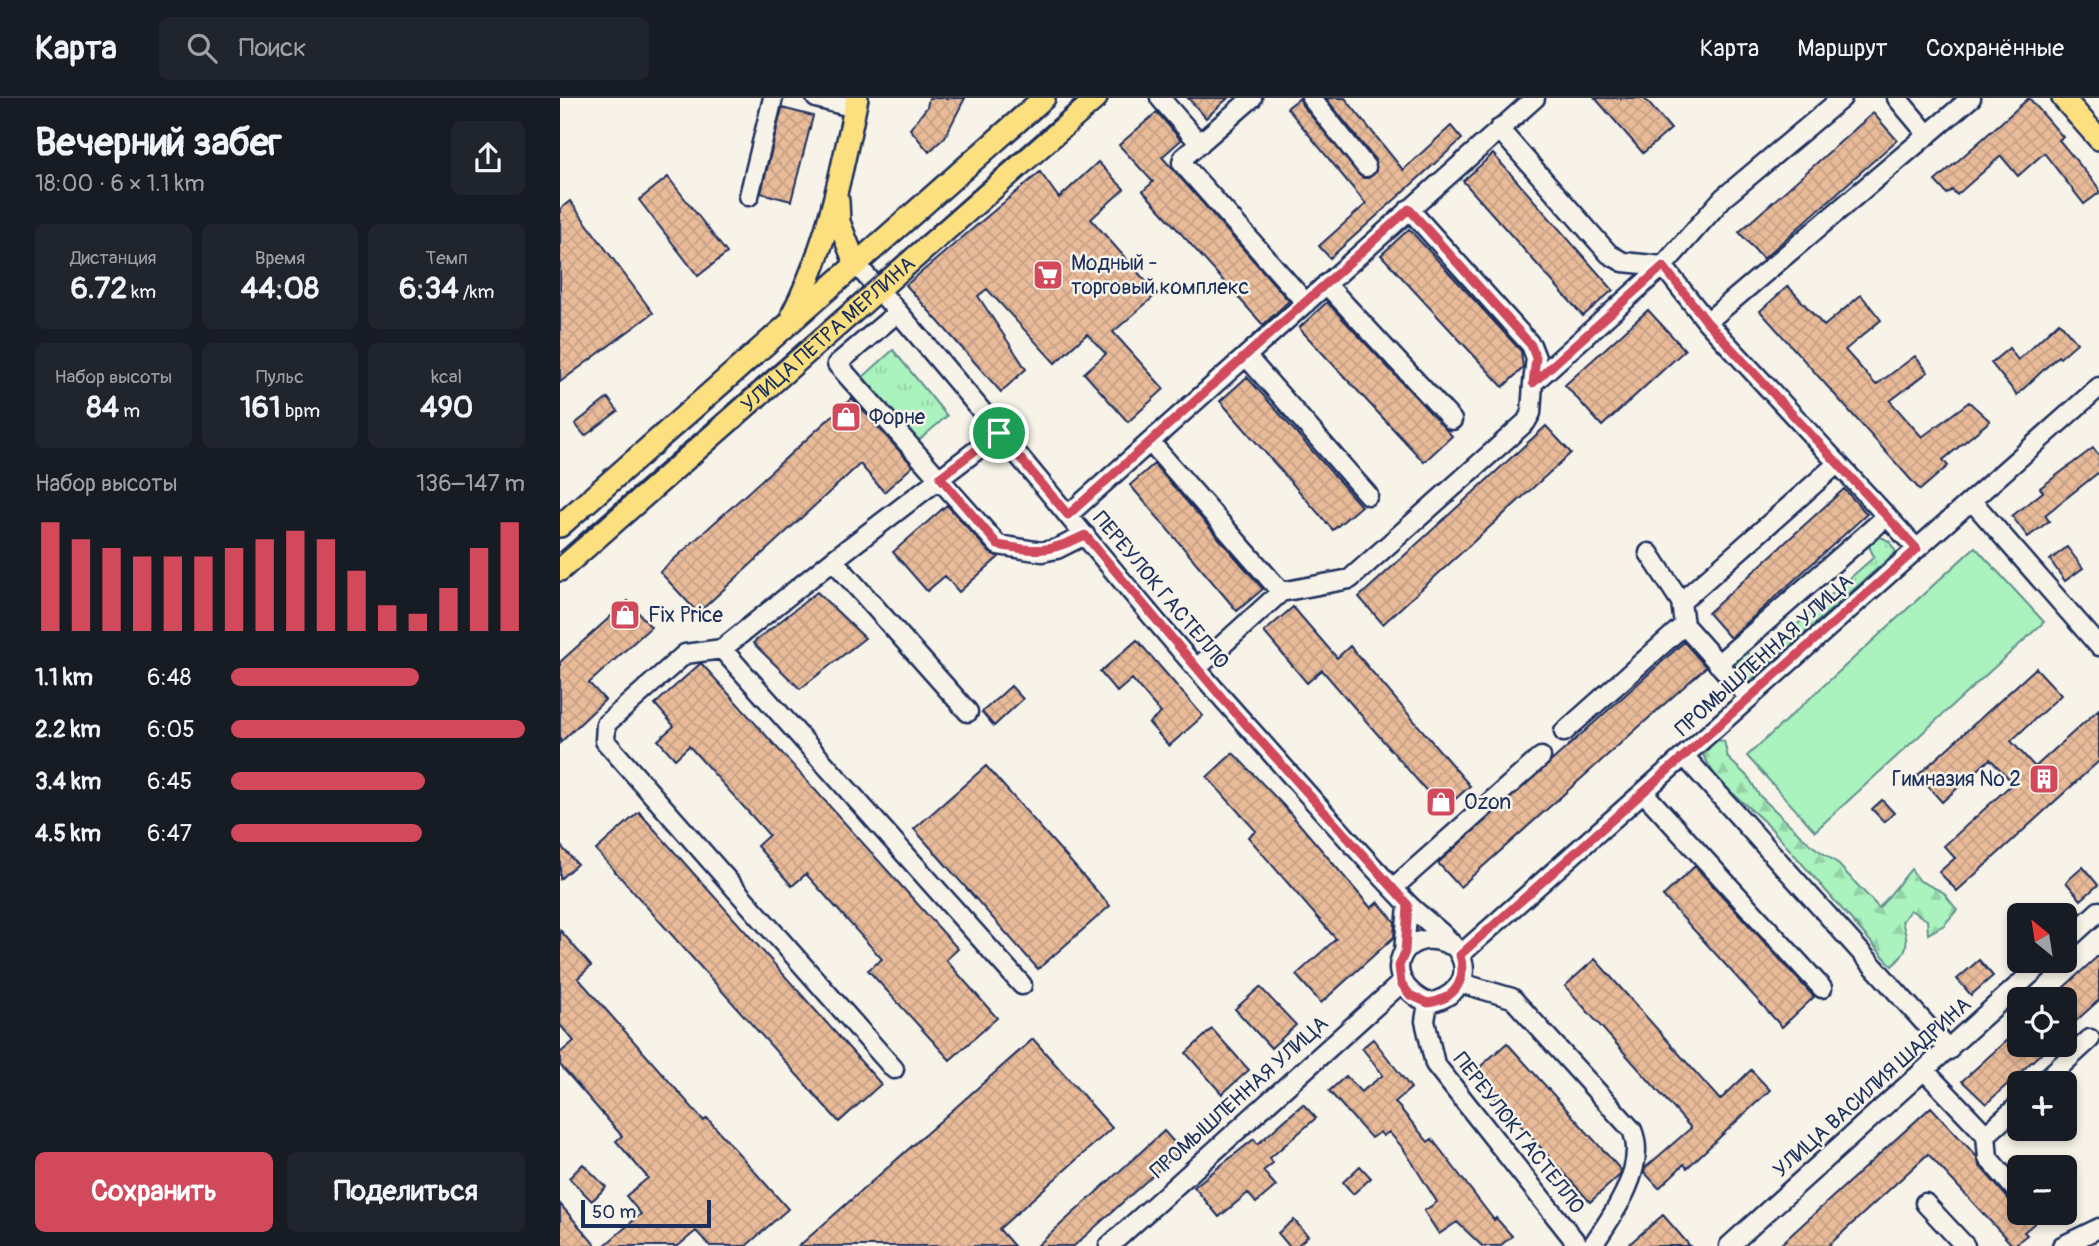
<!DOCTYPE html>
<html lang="ru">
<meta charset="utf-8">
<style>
:root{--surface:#171b24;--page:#20242c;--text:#f1f3f6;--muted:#9ea1a6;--line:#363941;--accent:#d1495b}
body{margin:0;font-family:Pangolin,sans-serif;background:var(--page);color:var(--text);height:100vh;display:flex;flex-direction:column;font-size:26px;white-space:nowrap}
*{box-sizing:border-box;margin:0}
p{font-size:23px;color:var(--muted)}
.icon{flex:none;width:38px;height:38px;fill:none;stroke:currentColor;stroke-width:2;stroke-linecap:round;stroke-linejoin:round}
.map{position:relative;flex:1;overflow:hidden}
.sheet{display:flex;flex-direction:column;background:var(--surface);width:560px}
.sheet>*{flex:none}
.needle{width:46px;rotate:330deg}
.tools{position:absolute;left:1447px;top:805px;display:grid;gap:14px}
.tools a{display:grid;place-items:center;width:70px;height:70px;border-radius:10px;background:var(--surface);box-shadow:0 4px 10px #0003;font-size:35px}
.scale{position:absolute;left:21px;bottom:18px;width:130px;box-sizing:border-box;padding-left:7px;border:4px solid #1b2f5e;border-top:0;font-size:19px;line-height:24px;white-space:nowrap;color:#1b2f5e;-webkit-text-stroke:5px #f7f3e8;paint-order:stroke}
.pin{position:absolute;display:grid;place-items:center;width:60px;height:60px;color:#fff;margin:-30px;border:4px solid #fff;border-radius:50%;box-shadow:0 2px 7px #0007}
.round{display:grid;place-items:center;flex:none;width:74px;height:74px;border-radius:10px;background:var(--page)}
.headline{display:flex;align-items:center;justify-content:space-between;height:119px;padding:0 35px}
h1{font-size:38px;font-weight:700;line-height:52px}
.stats{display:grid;grid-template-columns:repeat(3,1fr);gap:10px;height:119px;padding:7px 35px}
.stats div{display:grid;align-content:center;border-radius:10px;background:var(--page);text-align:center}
.stats b{font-size:30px;font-weight:700}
.stats small{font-size:19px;font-weight:400}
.stats p{font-size:19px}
.chart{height:196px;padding:14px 35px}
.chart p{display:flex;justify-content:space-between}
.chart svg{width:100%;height:126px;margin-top:7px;stroke:var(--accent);stroke-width:6}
.primary-button{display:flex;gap:14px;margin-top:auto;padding:14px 35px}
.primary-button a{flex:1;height:80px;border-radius:10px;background:var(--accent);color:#fff;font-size:28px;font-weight:700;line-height:80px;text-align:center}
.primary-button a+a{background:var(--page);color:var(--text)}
ul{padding:0 35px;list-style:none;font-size:23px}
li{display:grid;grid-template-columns:112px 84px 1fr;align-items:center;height:52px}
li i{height:18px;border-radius:9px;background:var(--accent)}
header{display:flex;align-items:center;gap:42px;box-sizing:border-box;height:98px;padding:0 35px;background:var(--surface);border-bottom:2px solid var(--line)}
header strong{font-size:33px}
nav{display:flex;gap:38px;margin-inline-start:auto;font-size:24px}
.search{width:490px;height:63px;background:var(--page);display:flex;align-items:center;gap:18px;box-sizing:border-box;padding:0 24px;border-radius:10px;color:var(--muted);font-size:26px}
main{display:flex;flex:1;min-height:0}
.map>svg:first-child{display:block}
.grass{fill:url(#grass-tufts);stroke:#62908e;stroke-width:2}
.forest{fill:url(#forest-firs);stroke:#62908e;stroke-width:2}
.pitch{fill:#aaf2be;stroke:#62908e;stroke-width:2}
.building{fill:url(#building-cross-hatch);stroke:#1b2f5e;stroke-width:2}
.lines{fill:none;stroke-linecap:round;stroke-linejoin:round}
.minor-casing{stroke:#1b2f5e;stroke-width:23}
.major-casing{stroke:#1b2f5e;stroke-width:26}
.minor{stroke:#f7f3e8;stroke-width:18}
.major{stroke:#fce080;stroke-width:21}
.tram{stroke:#1b2f5e;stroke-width:2}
.route-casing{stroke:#fff;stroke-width:14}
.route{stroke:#d1495b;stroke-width:9}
.labels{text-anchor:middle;stroke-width:5;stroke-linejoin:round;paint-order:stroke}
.poi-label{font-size:21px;fill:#1b2f5e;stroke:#f7f3e8;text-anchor:start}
.street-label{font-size:21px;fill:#1b2f5e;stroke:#f7f3e8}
</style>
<header>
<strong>Карта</strong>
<div class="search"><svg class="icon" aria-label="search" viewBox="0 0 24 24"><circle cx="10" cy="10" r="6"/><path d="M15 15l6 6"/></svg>Поиск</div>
<nav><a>Карта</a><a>Маршрут</a><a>Сохранённые</a></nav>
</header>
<main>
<section class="sheet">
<div class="headline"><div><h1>Вечерний забег</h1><p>18:00 · 6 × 1.1 km</p></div><a class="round"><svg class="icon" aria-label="share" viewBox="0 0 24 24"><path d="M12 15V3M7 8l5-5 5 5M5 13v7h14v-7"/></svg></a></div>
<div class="stats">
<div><p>Дистанция</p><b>6.72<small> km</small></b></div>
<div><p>Время</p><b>44:08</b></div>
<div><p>Темп</p><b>6:34<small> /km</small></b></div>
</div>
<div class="stats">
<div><p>Набор высоты</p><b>84<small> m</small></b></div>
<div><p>Пульс</p><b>161<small> bpm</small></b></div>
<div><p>kcal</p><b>490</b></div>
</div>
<div class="chart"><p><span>Набор высоты</span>136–147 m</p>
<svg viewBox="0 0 160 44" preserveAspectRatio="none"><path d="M5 44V6M15 44V12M25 44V15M35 44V18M45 44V18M55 44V18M65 44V15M75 44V12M85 44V9M95 44V12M105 44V23M115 44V35M125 44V38M135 44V29M145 44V15M155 44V6"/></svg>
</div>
<ul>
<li><b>1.1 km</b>6:48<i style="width:64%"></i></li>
<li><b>2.2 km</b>6:05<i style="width:100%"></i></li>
<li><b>3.4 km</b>6:45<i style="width:66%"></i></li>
<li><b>4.5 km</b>6:47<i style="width:65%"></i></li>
</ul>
<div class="primary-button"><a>Сохранить</a><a>Поделиться</a></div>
</section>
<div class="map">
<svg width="1539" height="1148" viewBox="0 0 1539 1148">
<defs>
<pattern id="grass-tufts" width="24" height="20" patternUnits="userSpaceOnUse" patternTransform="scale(1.75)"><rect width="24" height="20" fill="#aaf2be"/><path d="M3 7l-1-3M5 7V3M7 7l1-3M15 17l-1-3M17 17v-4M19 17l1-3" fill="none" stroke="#92d0a6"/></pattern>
<pattern id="forest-firs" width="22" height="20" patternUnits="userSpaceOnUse" patternTransform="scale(1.75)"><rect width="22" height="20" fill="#aaf2be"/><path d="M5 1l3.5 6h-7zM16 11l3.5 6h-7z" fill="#92d0a6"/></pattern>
<pattern id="building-cross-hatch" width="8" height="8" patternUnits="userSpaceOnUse" patternTransform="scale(1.75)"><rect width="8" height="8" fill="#e9bb99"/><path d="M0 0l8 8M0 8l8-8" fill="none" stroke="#c7a186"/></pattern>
</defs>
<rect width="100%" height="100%" fill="#f7f3e8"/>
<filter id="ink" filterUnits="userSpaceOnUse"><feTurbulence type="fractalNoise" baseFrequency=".0143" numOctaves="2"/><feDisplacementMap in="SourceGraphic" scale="14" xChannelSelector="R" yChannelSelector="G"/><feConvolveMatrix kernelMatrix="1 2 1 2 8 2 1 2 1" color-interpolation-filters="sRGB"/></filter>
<g filter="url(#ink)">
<path class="grass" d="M333 252 387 318 358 343 303 279Z
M1321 439 1329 443 1336 454 1188 585 1174 569 1179 560 1186 555 1199 560 1314 459 1308 446Z"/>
<path class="forest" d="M1156 642 1164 643 1168 660 1189 680 1199 697 1251 747 1276 764 1319 810 1351 771 1360 783 1383 794 1397 812 1384 827 1368 836 1367 822 1350 812 1342 824C1349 844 1349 854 1332 868L1209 728 1157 681 1143 657Z"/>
<path class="pitch" d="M1415 449 1484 524 1255 733 1187 658Z"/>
<path class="building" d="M369 0H405L385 39 369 54 350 31 367 9Z
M628 0H668L646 20Z
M740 0 742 7 803 80H808L816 74 815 62 766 0H785L843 72 891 28 902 41 770 160 759 148 806 106 727 10Z
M1035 0H1084L1111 31 1083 55Z
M1469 0 1503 39 1499 42 1539 90V95L1524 106 1484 55 1458 78 1441 58 1397 97 1392 92 1387 96 1375 83Z
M222 10 253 18 231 103 201 95Z
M597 14 621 42 602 59 729 203 703 227 583 93 593 84 559 47Z
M1313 15 1337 42 1203 161 1179 134Z
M933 56 1053 192 1023 218 903 83Z
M538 64 564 91 531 121 597 196 553 234 604 291 568 324 524 275 546 256 527 236 495 265 427 191 418 198 466 271 441 294 346 187 480 74 499 100Z
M108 79 167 155 138 178 79 102Z
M10 103 93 215 0 284V111Z
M849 131 961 253 963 270 943 289 821 157Z
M1228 188 1264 228 1301 197 1321 222 1285 252 1316 287 1355 258 1368 274 1330 303 1362 339 1409 304 1430 323 1383 362 1388 368 1360 392 1200 213Z
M767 204 892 338 864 364 739 230Z
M1088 212 1125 252 1042 328 1005 287Z
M1499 224 1517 245 1500 260 1498 258 1457 297 1431 265 1449 250 1458 262Z
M687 279 801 408 773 432 660 303Z
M48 300 58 313 25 338 15 326Z
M292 300 353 368 324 394 300 366 138 515 100 474Z
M986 328 1011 355 823 526 799 499Z
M1533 350 1539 357V374L1485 417 1489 423 1468 439 1452 418 1483 394 1480 390Z
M594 366 703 491 677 513 570 387Z
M1284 391 1307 416 1170 540 1148 515Z
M387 407 430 455 439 459 399 494 385 478 367 493 333 454Z
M1507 449 1523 470 1505 483 1490 462Z
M257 494 305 540 240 591 193 545Z
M68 503 91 529 29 585 45 602 0 645V564Z
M733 509 777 560 790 548 910 688 883 712 762 572 747 585 704 534Z
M577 542 643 618 609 648 589 625 601 615 572 581 557 594 540 574Z
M1124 544 1146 569 900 789 878 765Z
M141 565 398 851 386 862 437 920 390 962 308 872 322 861 246 776 232 788 197 748 209 737 129 648 115 661 98 642 114 628 95 606Z
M1476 570 1501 597 1451 643 1475 669 1539 611V663L1397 793 1379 774 1395 760 1384 748 1453 685 1430 661 1382 704 1358 677Z
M451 588 463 601 434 628 422 614Z
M673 655 724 708 811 810 818 804 835 824 834 839 761 905 736 877 776 841 688 739 696 733 647 679Z
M426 668 550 808 478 871 354 731Z
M1322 702 1334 715 1324 724 1312 711Z
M79 714 321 986 279 1024 36 752Z
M0 747 17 766 0 781Z
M1135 768 1254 899 1222 929 1103 798Z
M1523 769 1538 787 1521 802 1506 784Z
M0 832 31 868 18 880 144 1023 147 1020 228 1111 186 1148H150L136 1133 118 1148H44L81 1116 66 1098 88 1080 56 1043 62 1038 0 967V955L14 943 0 927Z
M1539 857V902L1505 933V901H1491Z
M1035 861 1160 1002 1191 972 1210 992 1127 1070 1124 1066 1099 1090 1084 1074 1085 1070 1131 1030 1005 888Z
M1419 862 1433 878 1411 897 1397 881Z
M700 889 736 927 711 950 675 911Z
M1460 930V947H1490L1426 1006 1402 983Z
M652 931 689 972 662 996 626 955Z
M473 941 552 1030 439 1131 454 1148H239Z
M813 941 851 990 835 1004 868 1044 872 1041 934 1122 936 1120 952 1138 940 1148H922L897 1124 879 1136 864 1113 877 1104 843 1050 829 1034 823 1038 820 1034 811 1040 769 993 786 978 801 994 823 977 802 950Z
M947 945 1061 1072 1060 1077 1030 1104 913 975Z
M743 1006 756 1020 710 1060 713 1065 703 1073 716 1088 696 1105 688 1095 659 1119 634 1089 694 1041 698 1046Z
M1371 1009 1417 1059 1419 1067 1451 1104 1460 1108V1115H1468L1476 1124 1464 1134 1467 1137 1453 1148 1368 1056 1268 1148H1219Z
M604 1033 621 1052 514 1148H477Z
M23 1066 46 1089 32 1103 9 1080Z
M800 1068 811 1080 793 1096 783 1084Z
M0 1106 36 1148H0Z
M1103 1117 1130 1148H1067Z
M734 1122 748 1138 737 1148H729L718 1135Z"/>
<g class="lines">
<g class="minor-casing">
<path id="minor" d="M256 0 295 10
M600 0 640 46
M692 0 623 60 622 65 746 205
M751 0 806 69
M1337 0 1368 37
M939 31 1049 156 1063 164 1103 168 1147 224 1357 451
M189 98 213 0
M849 111 971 247 976 260 973 285
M295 165C430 316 552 478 688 629 741 688 792 748 847 805 863 822 889 837 900 857 913 882 891 901 868 905 814 880 844 825 890 847
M766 186 892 322
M338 214 277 266 438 447 482 454 497 451 525 437
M1147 224 1411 0
M686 258 808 397
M590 344 721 494 790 481 966 324 971 315 973 285 1103 168 1163 100 1282 0
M1412 403 1539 548
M508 417 975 0
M1089 455 1121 504
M273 462 162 551 462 887
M1124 527 1121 504 1278 365
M162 551 125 556 46 626 45 643 334 971
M1158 566 1327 418
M637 570 721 494
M408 614 273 462 439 335
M1004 634 1124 527 1189 600
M1125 659 1389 952
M1084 695 1262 890
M833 790 981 659
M1505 844 1539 813
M844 854 848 807
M900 857 1539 289
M901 885 952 900 1072 1032C1088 1069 1052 1119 1032 1148
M868 905 865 923 875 966 1019 1148
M1364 972 1426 1037 1460 1006
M1482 985 1530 941
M1426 1037 1428 1060 1460 1097
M1365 1105 1405 1148
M549 1148 841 885
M1169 1148 1485 863
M1502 1148 1539 1130"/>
</g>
<g class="major-casing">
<g id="major">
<path d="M1503 0 1539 41"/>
<path d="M278 103 279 124 295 165"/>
<path d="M233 215C267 149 282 73 297 0"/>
<path d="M0 428 484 0"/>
<path id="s1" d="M0 472 536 0"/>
</g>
</g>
<use href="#minor" class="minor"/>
<use href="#major" class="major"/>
<path class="tram" d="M0 454 520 0"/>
</g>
</g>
<g class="lines" filter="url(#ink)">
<g class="route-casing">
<path id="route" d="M849 111 971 247 976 260 973 285 1103 168 1147 224 1357 451 900 857C907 883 895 901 868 905L850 897 841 885 839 868 845 854 848 807 663 601 525 437C489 455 477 454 438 447L380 379 439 335 508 417Z"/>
</g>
<use href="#route" class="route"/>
</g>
<defs>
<g id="supermarket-square" transform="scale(1.575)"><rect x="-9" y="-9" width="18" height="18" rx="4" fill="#d1495b" stroke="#f7f3e8"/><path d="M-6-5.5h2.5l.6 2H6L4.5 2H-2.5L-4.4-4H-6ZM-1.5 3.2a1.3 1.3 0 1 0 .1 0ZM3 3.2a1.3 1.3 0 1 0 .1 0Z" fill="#fff"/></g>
<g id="shop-square" transform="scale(1.575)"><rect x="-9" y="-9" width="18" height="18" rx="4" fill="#d1495b" stroke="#f7f3e8"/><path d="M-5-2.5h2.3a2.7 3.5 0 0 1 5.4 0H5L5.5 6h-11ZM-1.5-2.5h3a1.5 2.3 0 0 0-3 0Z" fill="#fff"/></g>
<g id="building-square" transform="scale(1.575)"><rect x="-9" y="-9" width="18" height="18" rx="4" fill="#d1495b" stroke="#f7f3e8"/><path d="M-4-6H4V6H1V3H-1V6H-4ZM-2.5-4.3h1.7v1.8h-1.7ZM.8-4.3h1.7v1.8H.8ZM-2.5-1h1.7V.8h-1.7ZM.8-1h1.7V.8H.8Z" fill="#fff"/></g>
</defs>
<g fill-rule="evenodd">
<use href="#supermarket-square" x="488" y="177"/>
<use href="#shop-square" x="286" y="319"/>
<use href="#shop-square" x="65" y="517"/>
<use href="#building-square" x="1484" y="681"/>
<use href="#shop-square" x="881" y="704"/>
</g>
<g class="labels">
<g class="poi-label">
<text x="511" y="172">Модный -<tspan x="511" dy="24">торговый комплекс</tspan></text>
<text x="309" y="326">Форне</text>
<text x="88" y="524">Fix Price</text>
<text x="1461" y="688" text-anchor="end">Гимназия № 2</text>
<text x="904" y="711">Ozon</text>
</g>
<g class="street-label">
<text dy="7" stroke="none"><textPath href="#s1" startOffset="357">УЛИЦА ПЕТРА МЕРЛИНА</textPath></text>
<text transform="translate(601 492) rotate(50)" y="7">ПЕРЕУЛОК ГАСТЕЛЛО</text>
<text transform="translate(1204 557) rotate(-42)" y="7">ПРОМЫШЛЕННАЯ УЛИЦА</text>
<text transform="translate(1312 989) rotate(-42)" y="7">УЛИЦА ВАСИЛИЯ ШАДРИНА</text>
<text transform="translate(679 999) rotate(-42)" y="7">ПРОМЫШЛЕННАЯ УЛИЦА</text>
<text transform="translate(959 1035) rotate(52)" y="7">ПЕРЕУЛОК ГАСТЕЛЛО</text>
</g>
</g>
</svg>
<div class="tools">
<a><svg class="needle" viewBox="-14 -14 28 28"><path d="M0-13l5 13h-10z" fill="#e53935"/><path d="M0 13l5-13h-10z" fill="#9ea1a6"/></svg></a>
<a><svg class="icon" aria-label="locate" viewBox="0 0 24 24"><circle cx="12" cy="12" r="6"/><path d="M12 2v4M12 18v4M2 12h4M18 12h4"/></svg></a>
<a>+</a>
<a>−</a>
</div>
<div class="scale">50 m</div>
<div class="pin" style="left:439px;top:335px;background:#1e9e55"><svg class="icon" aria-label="arrive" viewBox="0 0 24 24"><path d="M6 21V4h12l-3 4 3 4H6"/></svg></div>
</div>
</main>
